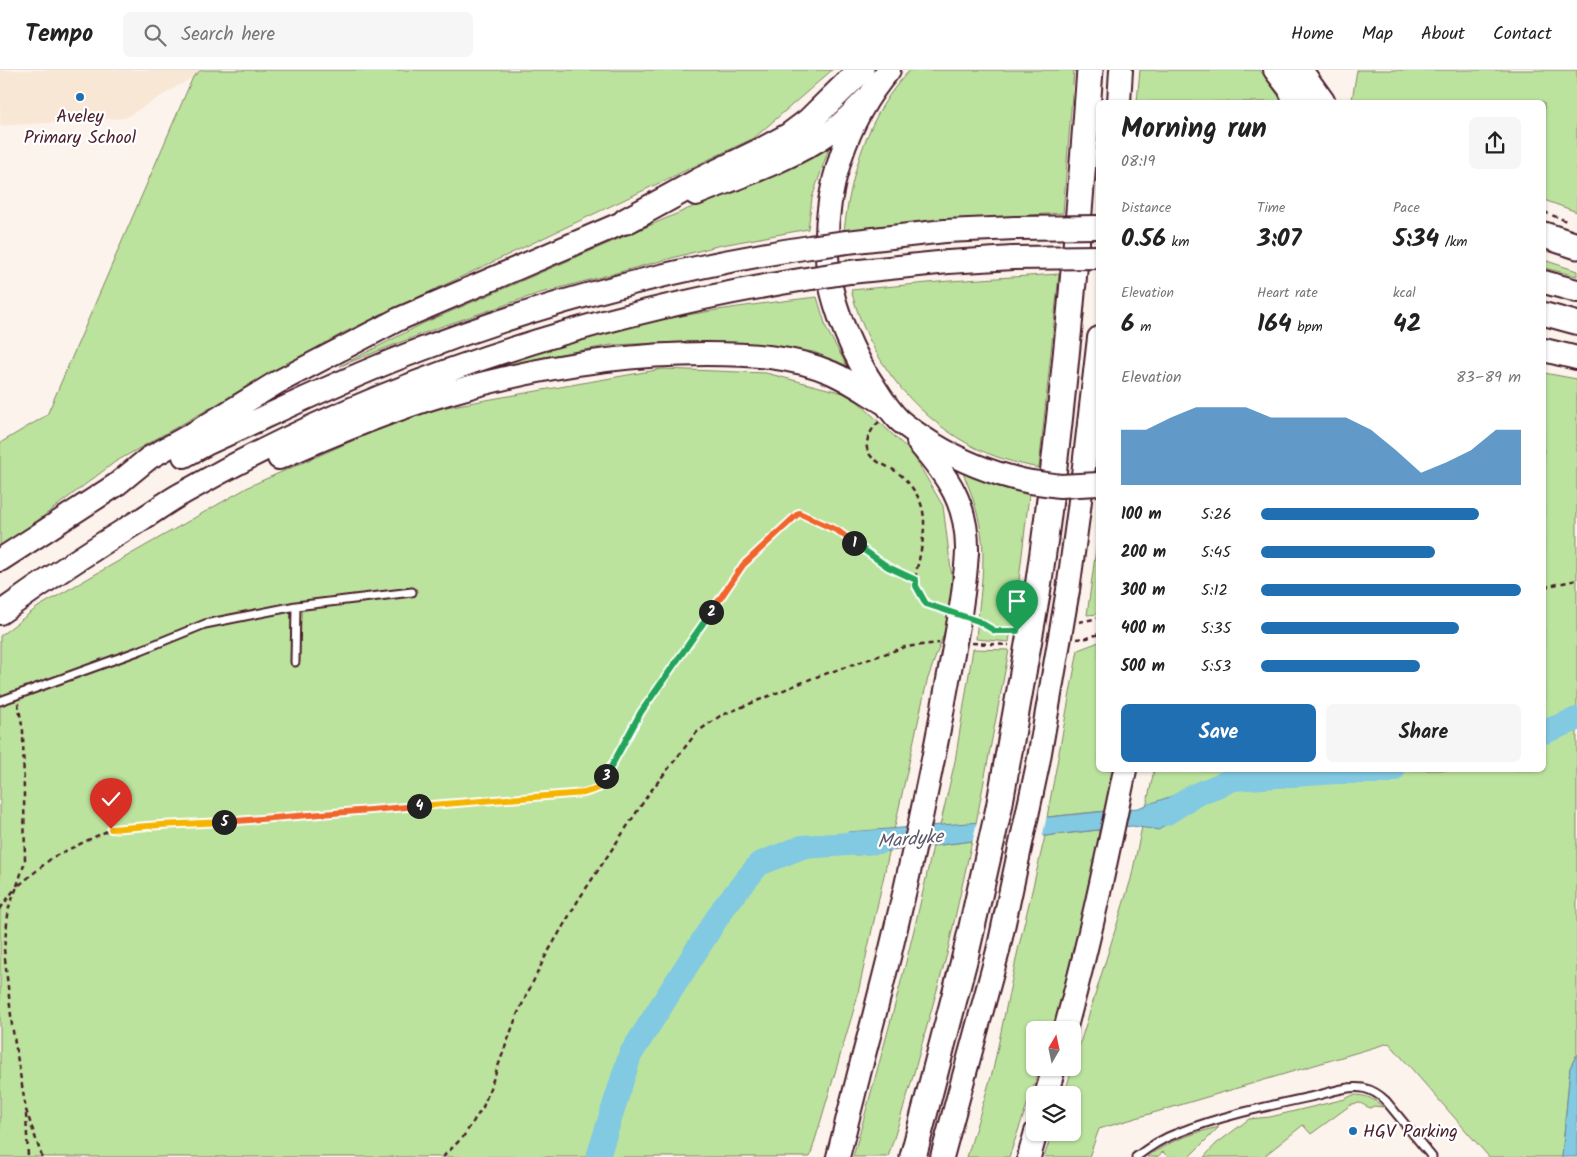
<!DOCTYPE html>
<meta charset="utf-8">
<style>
:root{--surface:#fff;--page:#f6f6f6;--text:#222;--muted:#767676;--line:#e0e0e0;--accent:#1f6fb2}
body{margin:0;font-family:Kalam,sans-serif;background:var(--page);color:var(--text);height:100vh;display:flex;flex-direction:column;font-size:19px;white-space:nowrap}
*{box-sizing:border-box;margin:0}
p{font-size:16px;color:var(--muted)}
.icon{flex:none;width:28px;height:28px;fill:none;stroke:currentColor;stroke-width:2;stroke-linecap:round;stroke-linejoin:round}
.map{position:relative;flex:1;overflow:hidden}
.sheet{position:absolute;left:1096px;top:30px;width:450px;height:672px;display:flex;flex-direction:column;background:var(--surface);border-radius:8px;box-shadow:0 1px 4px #0004}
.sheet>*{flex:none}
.needle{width:32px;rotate:9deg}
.fabs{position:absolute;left:1026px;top:951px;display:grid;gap:10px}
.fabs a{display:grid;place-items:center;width:55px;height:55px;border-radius:8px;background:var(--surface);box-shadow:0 1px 4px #0004;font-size:25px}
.pin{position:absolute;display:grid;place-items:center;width:42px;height:42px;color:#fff;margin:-51px -21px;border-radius:50% 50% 50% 0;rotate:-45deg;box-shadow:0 0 5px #0007}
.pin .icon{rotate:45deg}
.km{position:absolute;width:25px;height:25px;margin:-12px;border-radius:50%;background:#222;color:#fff;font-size:14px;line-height:25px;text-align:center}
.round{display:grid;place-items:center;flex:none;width:52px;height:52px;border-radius:8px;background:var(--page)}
.overview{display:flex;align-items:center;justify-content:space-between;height:85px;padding:0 25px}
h1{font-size:28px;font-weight:700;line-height:38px}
.stats{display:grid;grid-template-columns:repeat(3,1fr);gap:8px;height:85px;padding:5px 25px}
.stats div{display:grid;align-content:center}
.stats b{font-size:25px;font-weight:700}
.stats small{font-size:14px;font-weight:400}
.stats p{font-size:14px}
.chart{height:140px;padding:10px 25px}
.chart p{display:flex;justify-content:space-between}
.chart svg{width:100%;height:90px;margin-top:5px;fill:var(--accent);opacity:.7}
.button{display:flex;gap:10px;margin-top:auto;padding:10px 25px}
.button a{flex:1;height:58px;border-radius:8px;background:var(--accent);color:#fff;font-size:20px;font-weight:700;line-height:58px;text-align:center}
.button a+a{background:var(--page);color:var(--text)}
ul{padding:0 25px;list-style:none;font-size:16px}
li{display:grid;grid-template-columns:80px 60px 1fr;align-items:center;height:38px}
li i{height:12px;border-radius:6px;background:var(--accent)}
header{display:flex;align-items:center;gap:30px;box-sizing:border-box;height:70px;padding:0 25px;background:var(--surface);border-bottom:1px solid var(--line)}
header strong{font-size:24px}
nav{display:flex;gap:28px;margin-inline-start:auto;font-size:18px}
.search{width:350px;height:45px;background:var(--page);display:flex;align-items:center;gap:12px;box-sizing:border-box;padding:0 18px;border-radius:8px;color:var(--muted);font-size:19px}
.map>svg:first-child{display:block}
.built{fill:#f9e7d6}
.green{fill:#bce39e;stroke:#838164}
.water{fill:#82c9e2;stroke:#6c8599}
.pier{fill:#fcf4ec}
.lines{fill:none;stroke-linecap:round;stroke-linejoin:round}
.river{stroke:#82c9e2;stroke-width:24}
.service-casing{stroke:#4a1f2b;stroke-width:11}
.trunk-casing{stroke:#4a1f2b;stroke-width:26}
.motorway-casing{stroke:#4a1f2b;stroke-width:29}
.path{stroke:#4a1f2b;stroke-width:2.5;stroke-dasharray:5 4;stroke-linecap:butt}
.service{stroke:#fff;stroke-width:7}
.trunk{stroke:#fff;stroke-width:22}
.motorway{stroke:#fff;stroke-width:25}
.trunk-bridge-casing{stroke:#4a1f2b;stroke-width:26;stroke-linecap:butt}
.motorway-bridge-casing{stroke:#4a1f2b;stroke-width:29;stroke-linecap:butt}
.trunk-bridge{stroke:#fff;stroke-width:22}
.motorway-bridge{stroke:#fff;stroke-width:25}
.split-1-casing{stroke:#fff;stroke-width:10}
.split-2-casing{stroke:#fff;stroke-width:10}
.split-3-casing{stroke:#fff;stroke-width:10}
.split-4-casing{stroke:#fff;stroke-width:10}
.split-5-casing{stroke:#fff;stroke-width:10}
.split-6-casing{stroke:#fff;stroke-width:10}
.split-1{stroke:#22a559;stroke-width:6}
.split-2{stroke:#f0652b;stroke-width:6}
.split-3{stroke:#22a559;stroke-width:6}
.split-4{stroke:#f5b400;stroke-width:6}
.split-5{stroke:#f0652b;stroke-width:6}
.split-6{stroke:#f5b400;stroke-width:6}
.poi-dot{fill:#1f6fb2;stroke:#fff;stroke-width:2}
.labels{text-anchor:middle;stroke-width:4.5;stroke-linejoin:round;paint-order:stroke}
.poi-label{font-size:18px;fill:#4a1f2b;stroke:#fff}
.water-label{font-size:19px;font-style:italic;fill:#5e5a6b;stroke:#fff}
</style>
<header>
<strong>Tempo</strong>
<div class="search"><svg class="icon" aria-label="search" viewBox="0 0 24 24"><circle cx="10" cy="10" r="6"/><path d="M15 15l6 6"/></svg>Search here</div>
<nav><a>Home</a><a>Map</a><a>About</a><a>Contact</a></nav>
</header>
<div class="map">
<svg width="1577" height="1087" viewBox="0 0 1577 1087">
<rect width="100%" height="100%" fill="#fcf4ec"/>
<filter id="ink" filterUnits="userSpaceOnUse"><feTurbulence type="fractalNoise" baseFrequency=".02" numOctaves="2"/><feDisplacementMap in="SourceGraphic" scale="10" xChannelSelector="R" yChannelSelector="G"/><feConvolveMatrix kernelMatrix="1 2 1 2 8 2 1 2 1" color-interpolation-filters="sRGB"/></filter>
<g filter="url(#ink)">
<path class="built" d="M0 0H201L193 7 125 48 0 56Z"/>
<path class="green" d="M201 0H832L754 68 343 263 115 392 0 479V373L47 345 193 7Z
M910 0H1074L1063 143 946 150 844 161C851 103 868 43 910 0Z
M1140 0H1260L1283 32H1137Z
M1357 0H1577V142L1544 130V32H1356L1352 30Z
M829 78 812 128 808 159 717 176 537 224 437 258 340 296 424 253Z
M1544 190 1577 201V206L1544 198Z
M1059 204 1039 398C1015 393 992 387 970 375 910 342 868 286 851 220L950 211Z
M817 227 827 260 847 296 814 282 767 275 682 272 612 275 545 287 456 309C507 292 559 275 612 261 679 244 748 235 817 227Z
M662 299 766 303 851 325 912 383 943 436 955 532 927 611 856 932 810 1087H0V566L38 537 252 415 418 342Z
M1544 303 1577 309V984L1570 998 1562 1087H1489L1389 973 1099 1059 1089 1087H1044L1052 1063 1072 1062V1025H1064L1131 809 1154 700H1544Z
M963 403 995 416 1029 425 1017 527 1009 572 976 569C978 542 983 513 983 485 983 457 974 428 963 403Z
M1099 457V544L1087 545Z
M1099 572V700H1113L1105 741 1047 747 1078 580Z
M973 579 1009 580 976 753 940 756 955 691Z
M1099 760C1096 794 1087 828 1079 862 1071 895 1063 928 1053 960H1035V998H1040L1009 1087H967L993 1000 1018 880 1045 766Z
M972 771 947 884 910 1017 888 1087H853C882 984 911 881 933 776Z
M1353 1025C1366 1025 1373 1028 1383 1037L1374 1036 1370 1038 1360 1033 1352 1034 1311 1064 1303 1055 1263 1087H1204L1216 1074 1249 1049 1270 1047 1345 1029Z
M1219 1057 1189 1087H1168L1163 1082 1157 1087H1147C1169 1071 1193 1063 1219 1057Z"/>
<path class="water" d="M1183 722 1184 740 1159 760 1132 756 1045 766 973 771 857 785 847 783 848 762 1048 747 1138 738Z
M1577 984V1087H1562L1570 998Z"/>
<path class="pier" d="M1047 745 1042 769 972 774 977 751Z"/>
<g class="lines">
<path class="river" d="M1544 662 1577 649
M1154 745 1165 744 1195 725 1234 709 1337 702H1384L1393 700
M598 1087 630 985 724 837 759 794 802 777 879 772"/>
<g class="service-casing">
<path id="service" d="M295 592 296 536
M0 631 141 580 205 554 296 536 412 522
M1136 1087C1148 1078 1161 1069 1175 1064 1220 1046 1268 1036 1315 1026 1330 1022 1347 1016 1363 1018 1372 1020 1380 1025 1386 1031L1432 1087"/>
</g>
<g class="trunk-casing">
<path id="trunk" d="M889 0C846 50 824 120 827 186 828 226 848 273 868 307 878 322 886 337 899 350 909 359 922 367 933 374 964 393 996 405 1031 412
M1275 0 1289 18 1295 32
M1119 32 1121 0
M696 124C741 106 790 90 829 63 843 54 854 41 866 29
M847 172 945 161 1016 158
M850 202 948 192 1013 188
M1544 212 1577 221
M1544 244 1577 253
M1544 280 1577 288
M918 372C948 407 968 434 967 482
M184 386 206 374C272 344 337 312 404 286 535 235 671 198 810 177
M279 388C333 364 388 341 445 324 529 299 618 284 706 284 748 284 793 286 832 303 850 311 867 323 884 333
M0 490 116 415 149 388 201 359 276 313 399 249 643 144
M1068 520 1079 439 1099 268
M0 543C46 510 93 479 142 449 155 441 168 431 183 423 377 312 592 243 812 208
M1065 960C1089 874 1107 787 1125 700
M1046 1025 1054 998
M838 1087 862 992
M942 1087 998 881
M1029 1087 1036 1062"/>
</g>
<g class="motorway-casing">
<path id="motorway" d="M1299 0 1322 32
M626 151 703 109 765 79 789 66 809 51 861 0
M1544 165 1577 176
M1037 524C1063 350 1077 175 1090 0
M913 1087 966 883"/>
</g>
<path class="path" d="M1544 142 1569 152
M879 352C873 357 869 364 867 372 864 390 885 394 897 402 906 409 914 419 919 429 928 448 923 470 919 490 917 498 914 508 917 517 918 523 922 528 926 534L943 540
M1544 517 1577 510
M975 550 995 561H1012
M1079 552 1099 548
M1076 569 1087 568 1099 564
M972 573 1009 575
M17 816 25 792 23 661 18 633
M0 839 14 820
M26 1044 28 1087
M42 1087 26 1040 12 955 4 879 9 837 17 817 53 787 111 759 160 755 229 752 584 723 599 718 617 689 641 642 743 495 799 443 838 461 887 497 916 510
M443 1087 463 1067 483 1037 517 945 545 887 579 829 650 722 697 662 720 646 813 608 905 577 939 573"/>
<use href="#service" class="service"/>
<use href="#trunk" class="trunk"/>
<use href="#motorway" class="motorway"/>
<g class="trunk-bridge-casing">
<path id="trunk-bridge" d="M1016 158 1099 157
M810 177 847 172
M1013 188 1099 187
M812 208 850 202
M1031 412 1060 416 1099 414
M998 881 1038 694 1068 520
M862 992C893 877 920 760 942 643 951 590 964 536 967 482"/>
</g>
<g class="motorway-bridge-casing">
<path id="motorway-bridge" d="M966 883 999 738 1037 524"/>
</g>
<use href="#trunk-bridge" class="trunk-bridge"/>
<use href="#motorway-bridge" class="motorway-bridge"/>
</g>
</g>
<g class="lines" filter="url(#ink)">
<g class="split-1-casing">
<path id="split-1" d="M854 473 888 497 916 510V516L926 534 978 551 995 561H1017"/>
</g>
<g class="split-2-casing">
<path id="split-2" d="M711 542 743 495 799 443 838 461 854 473"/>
</g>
<g class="split-3-casing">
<path id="split-3" d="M606 706 641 642 711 542"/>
</g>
<g class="split-4-casing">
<path id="split-4" d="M419 736 584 723 599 718 606 706"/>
</g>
<g class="split-5-casing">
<path id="split-5" d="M224 752 419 736"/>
</g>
<g class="split-6-casing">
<path id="split-6" d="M111 759 160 755 224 752"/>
</g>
<use href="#split-1" class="split-1"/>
<use href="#split-2" class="split-2"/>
<use href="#split-3" class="split-3"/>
<use href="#split-4" class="split-4"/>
<use href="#split-5" class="split-5"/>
<use href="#split-6" class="split-6"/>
</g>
<g class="poi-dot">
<circle cx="80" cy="27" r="5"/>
<circle cx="1353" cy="1061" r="5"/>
</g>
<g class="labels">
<g class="poi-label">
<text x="80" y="52">Aveley<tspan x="80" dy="21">Primary School</tspan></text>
<text x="1363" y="1067" text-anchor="start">HGV Parking</text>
</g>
<g class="water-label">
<text transform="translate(910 768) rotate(-5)" y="7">Mardyke</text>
</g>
</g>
</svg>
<div class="fabs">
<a><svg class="needle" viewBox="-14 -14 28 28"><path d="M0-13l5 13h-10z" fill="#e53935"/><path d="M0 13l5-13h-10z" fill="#767676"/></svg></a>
<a><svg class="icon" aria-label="layers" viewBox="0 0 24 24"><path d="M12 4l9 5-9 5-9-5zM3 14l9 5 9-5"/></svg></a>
</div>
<div class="pin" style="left:1017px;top:561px;background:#1e9e55"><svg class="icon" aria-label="arrive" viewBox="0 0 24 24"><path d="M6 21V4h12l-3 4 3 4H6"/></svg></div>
<div class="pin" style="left:111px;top:759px;background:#d93025"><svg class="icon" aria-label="check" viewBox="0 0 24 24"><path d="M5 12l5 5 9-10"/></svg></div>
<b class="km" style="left:854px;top:473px">1</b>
<b class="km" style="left:711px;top:542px">2</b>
<b class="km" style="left:606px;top:706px">3</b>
<b class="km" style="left:419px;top:736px">4</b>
<b class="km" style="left:224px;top:752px">5</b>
<section class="sheet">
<div class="overview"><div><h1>Morning run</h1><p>08:19</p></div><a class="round"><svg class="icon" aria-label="share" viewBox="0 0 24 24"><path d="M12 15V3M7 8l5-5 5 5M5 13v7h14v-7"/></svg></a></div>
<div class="stats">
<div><p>Distance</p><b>0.56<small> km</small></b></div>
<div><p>Time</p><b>3:07</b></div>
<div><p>Pace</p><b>5:34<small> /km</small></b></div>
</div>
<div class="stats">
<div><p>Elevation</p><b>6<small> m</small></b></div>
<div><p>Heart rate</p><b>164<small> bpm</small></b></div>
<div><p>kcal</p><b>42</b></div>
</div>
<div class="chart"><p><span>Elevation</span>83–89 m</p>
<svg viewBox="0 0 160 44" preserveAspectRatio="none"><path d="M0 44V17L10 17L20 11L30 6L40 6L50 6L60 11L70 11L80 11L90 11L100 17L110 27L120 38L130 33L140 27L150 17L160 17V44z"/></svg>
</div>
<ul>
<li><b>100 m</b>5:26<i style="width:84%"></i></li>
<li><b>200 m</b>5:45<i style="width:67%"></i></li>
<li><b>300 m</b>5:12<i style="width:100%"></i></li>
<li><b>400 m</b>5:35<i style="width:76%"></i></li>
<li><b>500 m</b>5:53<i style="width:61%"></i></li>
</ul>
<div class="button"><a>Save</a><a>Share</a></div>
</section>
</div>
